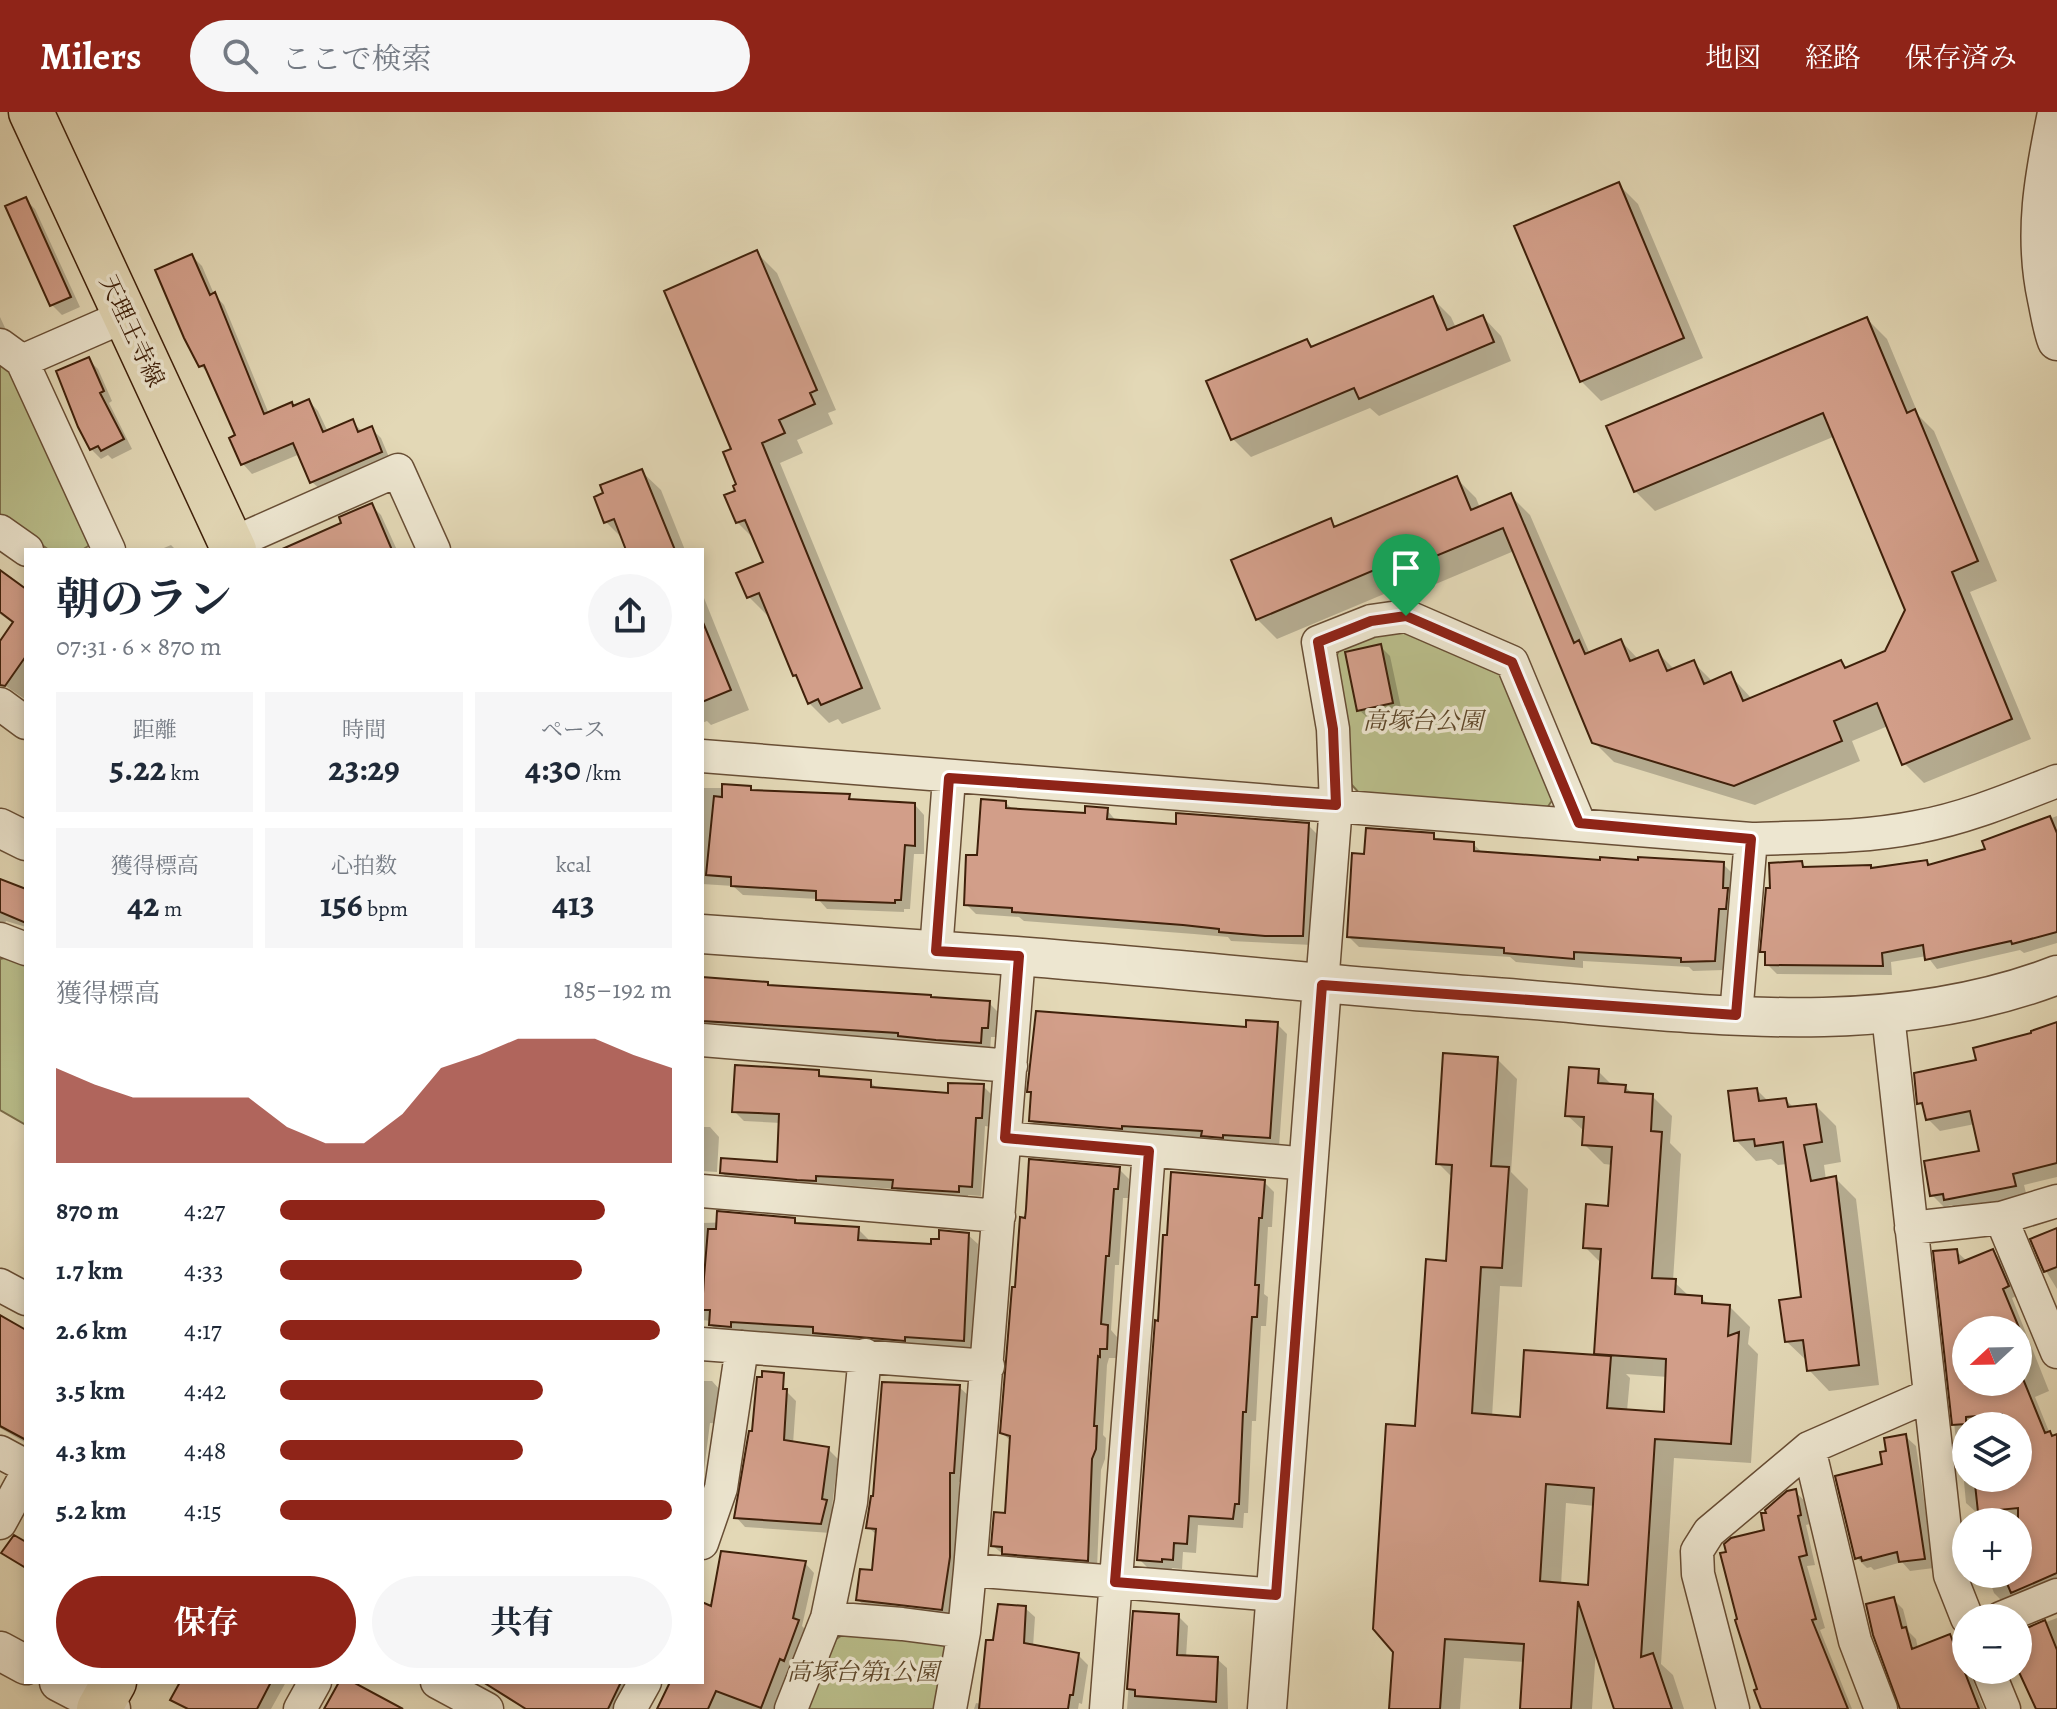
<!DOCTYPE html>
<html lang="ja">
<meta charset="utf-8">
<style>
:root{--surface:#fff;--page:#f6f6f7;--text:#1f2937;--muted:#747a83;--accent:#8f2418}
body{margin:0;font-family:Alegreya,"Noto Serif JP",serif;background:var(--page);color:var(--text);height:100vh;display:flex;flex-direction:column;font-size:30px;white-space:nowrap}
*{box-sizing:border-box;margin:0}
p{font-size:26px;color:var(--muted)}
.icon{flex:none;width:44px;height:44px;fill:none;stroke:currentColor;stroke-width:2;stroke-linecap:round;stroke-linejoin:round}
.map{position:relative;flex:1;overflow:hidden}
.panel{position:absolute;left:24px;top:436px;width:680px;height:1136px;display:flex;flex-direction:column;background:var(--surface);border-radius:0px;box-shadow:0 4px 12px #0003}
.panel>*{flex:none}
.needle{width:52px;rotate:248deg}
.fabs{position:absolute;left:1952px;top:1204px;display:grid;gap:16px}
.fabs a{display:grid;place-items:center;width:80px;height:80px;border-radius:50%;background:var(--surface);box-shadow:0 4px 12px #0003;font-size:40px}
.pin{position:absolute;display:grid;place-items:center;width:68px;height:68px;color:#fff;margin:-82px -34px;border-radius:50% 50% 50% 0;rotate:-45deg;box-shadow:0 0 8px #0007}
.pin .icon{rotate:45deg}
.round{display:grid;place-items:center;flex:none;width:84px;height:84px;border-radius:42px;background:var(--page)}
.head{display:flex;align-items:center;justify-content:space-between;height:136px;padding:0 32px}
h1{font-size:44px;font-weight:700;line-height:60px}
.figures{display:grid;grid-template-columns:repeat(3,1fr);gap:12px;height:136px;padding:8px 32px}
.figures div{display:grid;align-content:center;border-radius:0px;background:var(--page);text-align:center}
.figures b{font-size:34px;font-weight:700}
.figures small{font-size:22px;font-weight:400}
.figures p{font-size:22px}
.chart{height:224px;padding:16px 32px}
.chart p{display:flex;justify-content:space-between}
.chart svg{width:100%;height:144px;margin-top:8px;fill:var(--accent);opacity:.7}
.cta{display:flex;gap:16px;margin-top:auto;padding:16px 32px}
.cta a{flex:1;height:92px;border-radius:48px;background:var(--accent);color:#fff;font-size:32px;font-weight:700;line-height:92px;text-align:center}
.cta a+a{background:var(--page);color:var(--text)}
ul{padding:0 32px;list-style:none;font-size:26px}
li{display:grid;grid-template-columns:128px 96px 1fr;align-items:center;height:60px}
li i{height:20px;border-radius:10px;background:var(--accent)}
header{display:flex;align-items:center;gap:48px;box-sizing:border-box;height:112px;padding:0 40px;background:var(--accent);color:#fff}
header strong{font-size:38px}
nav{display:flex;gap:44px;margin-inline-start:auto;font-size:28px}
.search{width:560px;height:72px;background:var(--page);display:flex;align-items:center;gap:20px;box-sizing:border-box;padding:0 28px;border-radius:44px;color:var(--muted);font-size:30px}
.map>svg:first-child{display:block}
.green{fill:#b9bd8a;stroke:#7c6e4a;stroke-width:2}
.shadow{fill:#0003;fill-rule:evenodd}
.building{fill:#d29e89;stroke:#3f200a;stroke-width:2;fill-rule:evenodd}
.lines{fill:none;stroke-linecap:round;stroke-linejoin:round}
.minor-casing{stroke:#684e35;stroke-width:35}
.tertiary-casing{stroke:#684e35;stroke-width:41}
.primary-casing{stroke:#3f200a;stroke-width:47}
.minor{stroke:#ede6d0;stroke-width:32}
.tertiary{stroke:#ede6d0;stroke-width:38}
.primary{stroke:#e3d8b6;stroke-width:44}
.route-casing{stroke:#fff;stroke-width:16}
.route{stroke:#8f2418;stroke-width:10}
.labels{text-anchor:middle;stroke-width:7;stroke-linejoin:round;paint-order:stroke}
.street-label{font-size:24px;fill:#3f200a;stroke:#ede6d0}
.park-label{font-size:24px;font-style:italic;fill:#5e472a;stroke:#ede6d0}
</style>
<header>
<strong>Milers</strong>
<div class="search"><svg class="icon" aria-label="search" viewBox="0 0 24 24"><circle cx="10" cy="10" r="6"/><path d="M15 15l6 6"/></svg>ここで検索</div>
<nav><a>地図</a><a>経路</a><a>保存済み</a></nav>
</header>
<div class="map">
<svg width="2057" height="1597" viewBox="0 0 2057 1597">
<rect width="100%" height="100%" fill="#e3d8b6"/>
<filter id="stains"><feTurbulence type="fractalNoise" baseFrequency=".0025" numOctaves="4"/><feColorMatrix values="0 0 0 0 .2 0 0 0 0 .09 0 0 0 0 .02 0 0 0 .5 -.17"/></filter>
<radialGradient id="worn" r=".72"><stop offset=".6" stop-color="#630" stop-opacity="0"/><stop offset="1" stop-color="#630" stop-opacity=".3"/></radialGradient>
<path class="green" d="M0 244 5 247 93 431 82 438H49L0 403Z
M1408 519 1493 554 1506 566 1555 684 1545 699 1361 683 1350 671 1334 551 1340 535 1374 521Z
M9 845 26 851V1013L0 998V847Z
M844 1522 941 1530 951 1542 940 1597H805L830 1531Z"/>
<path class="shadow" d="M1619 73 1638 92 1703 246 1601 289 1581 269Z
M25 87 35 97 80 195 62 203 52 193Z
M757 141 777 161 836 298 828 301 833 312 797 328 803 341 780 351 881 597 842 612 838 607 829 611 809 591 769 505 749 485 765 451 756 429 737 410 739 373 734 338Z
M192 144 202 154 214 182 224 193 269 302 309 289 318 299 328 320 352 310 363 320 371 316 381 326 391 350 322 379 312 370 300 342 252 362 243 352 232 327 238 324 211 264 201 254Z
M1433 187 1451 205 1456 216 1483 205 1501 224 1511 249 1379 304 1370 296 1251 345 1233 327 1307 229 1314 236Z
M0 205 7 220 0 223Z
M1867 207 1887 227 1919 304 1934 319 1997 469 1970 480 2031 627 1924 671 1904 651 1888 614 1852 629 1860 649 1755 693 1614 650 1594 630 1514 439 1405 485 1396 477 1277 527 1257 507 1330 409 1337 416 1456 366 1476 386 1480 396 1511 384 1530 403 1590 542 1621 529 1639 548 1657 540 1675 558 1693 550 1713 570 1730 563 1752 587 1841 550 1848 557 1887 541 1908 498 1833 325 1655 399 1635 379Z
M88 247 98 257 112 289 109 291 132 337 112 347 108 343 101 347 91 337Z
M641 359 661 378 685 438H628L624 428 606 410Z
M371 393 381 403 397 438H301Z
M171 433 176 438H159Z
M0 461 26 479V588L0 570V532L14 512 0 502Z
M702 481 749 598 711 613 707 609 702 611Z
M1380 534 1390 544 1402 600 1369 607 1359 598Z
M702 676H750L753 680 849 684 854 689 915 693 924 703V742H914L910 797H904V800L827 797 818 787 743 783 733 774 702 772Z
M1006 691 1014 699 1087 703 1107 698 1117 710 1178 714 1308 713 1318 723 1312 833 1231 829 1228 825 1194 822 1024 809 1019 805 976 802 966 792 979 746Z
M2057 704V831L2024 841 2020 838 1937 857 1927 844 1891 850 1892 863 1777 862 1767 852V843L1763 839 1772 778 1802 751 1807 757 1873 758 1926 750 1930 754 1987 738 1984 730Z
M1433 723 1439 730 1473 732 1483 741 1602 750 1723 752 1733 762 1735 806H1728L1724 858 1693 859 1689 855 1583 849V856L1516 850 1510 845 1359 835 1349 825 1366 744Z
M0 769 26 779V815L6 809 3 815 0 813Z
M702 867 770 875 989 891 999 901 997 925H991L990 940 702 917Z
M1277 912 1287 922 1279 1035 1041 1018 1031 1008 1033 982 1029 979 1248 917Z
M2057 914V1065L2024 1073 2027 1085 1957 1099 1952 1093 1944 1095 1932 1083 1981 1041 1975 1012 1940 1019 1928 1007 1926 998 1919 991 1978 950Z
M1497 947 1517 967 1511 1060 1528 1077 1522 1175 1500 1174 1492 1305 1521 1307 1600 1245 1596 1241 1602 1152 1585 1135 1610 1096 1613 1053 1604 1052 1584 1032 1585 1020 1567 1003 1598 959 1613 974 1625 975 1633 982 1652 984 1672 1004 1670 1031 1681 1042 1673 1169 1690 1185 1701 1186 1709 1193 1730 1195 1750 1215 1748 1232 1758 1242 1751 1351 1674 1346 1661 1552 1673 1563 1684 1597H1616L1596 1537 1592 1597H1522L1525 1550 1464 1546 1460 1597H1391L1417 1316 1448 1151 1454 1067 1438 1051ZM1626 1262 1668 1265 1666 1302 1627 1299 1630 1266ZM1566 1391 1595 1394 1590 1475 1561 1473Z
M818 960 825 967 870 970 879 978 950 983 983 974 993 984 991 1015 985 1014 981 1084 968 1083V1089L904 1085 896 1077 825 1072V1077L732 1070 722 1061 778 1052 781 1011 744 1009 734 999Z
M1757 978 1769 990 1786 988 1794 996 1816 994 1836 1014 1841 1050 1824 1053 1826 1068 1835 1066 1856 1087 1879 1273 1829 1279 1809 1258 1807 1249 1786 1229 1804 1187 1787 1052 1778 1053 1771 1047 1756 1049 1736 1028Z
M702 1015H710L719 1025 717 1060 702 1059Z
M1119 1057 1129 1067 1128 1086H1123L1119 1153H1115L1111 1218 1117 1225 1116 1246H1109L1107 1253 1103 1323 1106 1326 1105 1347 1101 1358 1097 1457 1014 1451 993 1434 1007 1403 1012 1330 1002 1321 1027 1108Z
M1264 1070 1274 1080 1272 1115H1268L1264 1182 1268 1185 1266 1214H1261L1256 1309H1252L1248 1401H1244L1243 1416 1198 1413 1196 1441 1183 1440 1182 1457 1172 1456 1171 1459 1149 1457 1139 1447Z
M794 1108 800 1113 858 1117 868 1127V1130L932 1134 968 1123 978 1132 973 1238 825 1231 818 1224 740 1219V1224L721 1223 711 1213V1209L702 1208V1111Z
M2057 1118V1177L2046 1159Z
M1956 1139 1968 1150 1993 1140 2003 1149 2017 1184 2012 1186 2049 1279 2035 1285 2050 1322 2057 1328V1478L2004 1491 1994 1481 1987 1462H2018V1410H1977L1976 1400 1966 1391 1963 1359 1959 1355 1935 1141ZM1966 1218H2018V1270H1966ZM1966 1314H2018V1366H1966Z
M0 1206 26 1221V1331L0 1316Z
M702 1269H712L721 1279 720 1312 710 1311 702 1374Z
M959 1275 969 1284 963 1370H959V1456L951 1507 868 1497 858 1488 874 1460 878 1424 868 1415Z
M786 1279 796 1289 793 1332 828 1337 838 1347 832 1395 836 1400 831 1421 745 1415 736 1405Z
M1906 1325 1916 1334 1934 1456 1910 1459 1902 1450 1874 1458 1871 1455 1867 1456 1857 1446 1888 1340Z
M1795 1380 1805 1389 1810 1412 1806 1413 1815 1453 1807 1454 1825 1516 1820 1518 1852 1597H1764L1759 1578 1767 1419Z
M26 1433V1458L4 1441Z
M805 1451 814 1461 802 1514 808 1520 794 1557 790 1556 774 1597H659L671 1570H702V1498L713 1496Z
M1893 1487 1903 1497 1909 1520 1916 1527 1918 1537 1949 1525 1959 1534 1966 1558H1969L1984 1597H1902Z
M1025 1496 1035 1505 1033 1535 1078 1543 1088 1553 1082 1592 1079 1591 1078 1597H974L976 1591 982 1592 994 1530Z
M1134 1501 1178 1504 1188 1514 1186 1545 1217 1547 1227 1556 1228 1597H1127Z
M2057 1506V1597H2036L2018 1553V1521Z
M183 1570H286L271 1597H192Z
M498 1570H635L619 1597H523L506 1582Z"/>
<path class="building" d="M1619 70 1684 226 1580 270 1514 114Z
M26 85 71 185 50 194 5 94Z
M757 138 817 278 810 281 815 292 779 308 785 321 762 331 862 576 821 593 818 587 808 592 796 563 793 564 759 481 747 486 736 461 763 450 745 408 736 411 724 383 735 379 733 374 736 372 723 340 731 337 664 179Z
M192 142 210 183 215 180 264 302 292 290 293 294 309 287 323 320 353 307 358 320 372 314 382 340 310 371 293 331 241 353 229 326 235 323 204 253 199 255 184 226 155 158Z
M1433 184 1447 218 1483 203 1494 230 1359 287 1354 276 1231 328 1206 269 1307 227 1311 235Z
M1867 205 1907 301 1915 297 1978 449 1952 460 2012 607 1902 653 1877 591 1834 609 1842 629 1734 674 1592 631 1503 416 1383 466 1379 456 1256 508 1231 448 1331 406 1334 415 1457 364 1471 398 1511 381 1574 531 1579 528 1585 542 1621 527 1630 549 1658 538 1667 559 1694 548 1704 572 1731 560 1743 589 1841 548 1845 556 1885 539 1905 498 1823 301 1634 380 1606 314Z
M89 245 104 279 100 281 124 327 101 339 98 334 90 338 78 315 56 259Z
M642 357 675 438H626L614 407 604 411 594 385 603 381 600 373Z
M372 391 392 438H280L341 411 339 405Z
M0 458 26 477V544L5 574 0 573V529L13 510 0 500Z
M702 508 731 578 702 590Z
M1381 532 1393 591 1357 599 1345 540Z
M722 672 751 674V678L850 682 849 687 915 691V734L905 733 901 788H895V791L816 788V779L731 774V765L706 763 714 684 722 685Z
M981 687 1006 689V696L1085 701V694L1108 696 1107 707 1176 712V701L1309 711 1303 824H1265L1219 820V817L1183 813 1012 800V796L964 793 966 743H977Z
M2050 704 2057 721V820L2012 832 2011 829 1925 848 1923 833 1882 841 1883 854 1765 853V840H1760L1766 776H1770L1769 751 1802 749 1803 755 1871 753V756L1927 748 1928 753 1985 737 1982 729Z
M1366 716 1434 721V727L1474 730V739L1600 748V745L1638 748V745L1724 750 1723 776H1728L1726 797H1719L1715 849 1681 850V846L1574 840V847L1504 841V836L1347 825 1352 741 1364 742Z
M0 767 26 777V811L0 800Z
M702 865 768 870V873L931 883V885L990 889 988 916H982L981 931 936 928 898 924V921L702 909Z
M1036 899 1246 915V908L1278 910 1270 1026 1223 1023V1026L1201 1024 1202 1019 1122 1014V1017L1029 1009 1031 980H1027Z
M2057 910V1051L2013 1062 2016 1074 1944 1088 1943 1082 1930 1084 1924 1049 1979 1039 1970 999 1926 1008 1922 991 1917 992 1914 961 1976 948 1973 936 2031 921V919Z
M1443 941 1498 945 1491 1054 1509 1055 1502 1156 1481 1155 1472 1301 1520 1305 1524 1238 1611 1244 1607 1296 1664 1300 1666 1247 1594 1242 1601 1137 1583 1136 1586 1092 1608 1094 1612 1035 1582 1033 1584 1005 1565 1004 1569 955 1599 957 1598 971 1626 973 1625 980 1653 982 1651 1019 1662 1020 1652 1166 1676 1167 1675 1182 1702 1184V1191L1730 1193 1728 1224 1739 1220 1731 1332 1655 1327 1641 1545 1653 1541 1672 1597H1614L1578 1489 1571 1597H1520L1524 1532 1445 1527 1440 1597H1389L1393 1540 1373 1517 1386 1312 1415 1314 1426 1147 1446 1149 1452 1053 1436 1052ZM1546 1372 1594 1376 1588 1473 1540 1469Z
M735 953 819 958V964L871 968V975L948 981V971L984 972 982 1006H976L972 1075 959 1074V1080L892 1076 893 1068 816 1064V1069L797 1068 720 1061 721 1046 777 1050 779 1002 732 1000Z
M1757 976 1759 989 1786 986 1788 995 1816 992 1822 1030 1804 1033 1811 1069 1836 1064 1859 1253 1807 1259 1803 1228 1785 1230 1779 1188 1801 1185 1783 1030 1755 1034 1754 1027 1734 1029 1728 979Z
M1029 1047 1120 1055 1118 1077H1114L1109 1144H1106L1101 1212 1108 1213 1107 1237H1100V1245L1098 1244 1094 1314H1097L1096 1337 1092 1347 1088 1449 1002 1442V1435L991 1434 994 1400 1005 1401 1010 1324 1000 1321 1002 1297 1012 1175H1015L1020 1105 1025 1106 1026 1097Z
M1171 1060 1265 1068 1262 1106H1259L1255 1173H1259L1257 1205H1252L1246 1300H1243L1239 1392H1235L1233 1407 1189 1404 1187 1432 1174 1431 1173 1448 1162 1447V1450L1137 1448 1155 1208 1158 1209 1163 1123H1167Z
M717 1099 795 1106V1111L859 1115 858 1128 931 1132V1127H939V1118L969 1121 964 1229 905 1225V1229L813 1221V1215L731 1210V1215L709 1213 710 1198H702L704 1165 708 1117H716Z
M2057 1116V1155L2044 1160 2030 1127Z
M1957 1137 1959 1151 1993 1137 2009 1174 2003 1177 2020 1218H1966V1270H2018L2019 1257 2045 1321 2050 1319 2052 1324 2057 1322V1461L2011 1481 2003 1462H2018V1396L1978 1400 1975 1372 2018 1368V1314H2007L2002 1302 1966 1305V1312L1952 1313 1933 1139Z
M0 1203 26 1218V1328L0 1314Z
M762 1259 784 1261 783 1277H787L784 1328 829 1335 822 1387 827 1388 821 1412 734 1406 749 1319H752L757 1265H762Z
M882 1270 960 1273 954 1361H950V1445L942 1498 856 1488 860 1457 872 1458 876 1417 866 1416 871 1384H873Z
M1906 1322 1925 1447 1899 1450 1897 1440 1862 1449 1861 1445 1855 1447 1835 1364 1882 1352 1880 1340 1886 1339 1884 1326Z
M1796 1377 1801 1403 1798 1404 1807 1443 1799 1445 1816 1507 1812 1508 1848 1597H1761L1754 1578 1757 1577 1735 1508 1737 1507 1720 1441 1726 1440 1724 1432 1731 1426 1764 1418 1761 1401H1766L1765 1398 1787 1379Z
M14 1423 26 1430V1456L1 1441Z
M721 1439 806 1449 793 1506 799 1508 784 1549 780 1547 761 1596 716 1579 708 1597H657L670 1570H702V1490L711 1494Z
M1894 1485 1902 1516 1906 1515 1912 1537 1950 1522 1979 1597H1900L1873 1523 1866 1492Z
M998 1492 1026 1494 1024 1531 1079 1541 1073 1583H1070L1068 1597H979L986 1528H993Z
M1133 1499 1179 1502 1177 1543 1218 1545 1216 1590 1135 1584V1578L1127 1577Z
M2045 1508 2057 1538V1597H2036L2018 1558V1520Z
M180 1570H271L257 1597H188L170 1588Z
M339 1570H353L403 1597H324Z
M483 1570H621L608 1597H526Z"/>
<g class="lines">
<g class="minor-casing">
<path id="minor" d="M0 233 22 249 125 204
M22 249 109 438
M0 419 27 438
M231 432 398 358 434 438
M0 592 26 611
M702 644 1751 727C1807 725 1862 726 1917 715 1966 706 2011 687 2057 669
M0 827 26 837
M936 839 949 666
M1322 873 1336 693 1333 617 1318 530 1371 509 1406 504 1512 550 1579 711
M1736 903 1751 727
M1888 903 1950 1463 1967 1506
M702 928 1011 954
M1005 1026 1309 1052
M702 1079 999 1104
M2001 1106 2057 1240
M1911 1116 2001 1106 2057 1089
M0 1173 26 1187
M702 1232 988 1254
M1809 1336 1855 1529 1881 1597
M0 1340 26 1354
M0 1411 26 1363
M702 1431 721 1376 742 1235
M970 1458 1276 1483
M827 1506 902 1512 964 1520
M2001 1506 2057 1483
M1988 1558 2004 1597
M437 1570 487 1597
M300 1597 315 1570
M630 1597 645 1570
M791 1597 827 1506 851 1390 865 1243
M950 1597 964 1520 970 1458 1019 844
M1106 1597 1149 1039
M1733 1597 1698 1462 1697 1439 1709 1420 1809 1336 1930 1283"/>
</g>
<g class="tertiary-casing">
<path id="tertiary" d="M2057 1C2044 64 2033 122 2047 187 2050 201 2052 216 2057 229
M0 716 26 729
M702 822C807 830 912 836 1016 844 1171 856 1326 873 1481 884 1672 897 1873 934 2057 863
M0 1539 26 1553
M59 1570 111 1597
M1267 1597 1322 873"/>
</g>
<g class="primary-casing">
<path id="primary" d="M31 0 234 438
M99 1597 114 1570"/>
</g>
<use href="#minor" class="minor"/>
<use href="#tertiary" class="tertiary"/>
<use href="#primary" class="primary"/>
</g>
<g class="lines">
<g class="route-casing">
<path id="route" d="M1406 504 1512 550 1579 711 1751 727 1736 903 1322 873 1276 1483 1115 1470 1149 1039 1005 1026 1019 844 936 839 949 666 1336 693 1333 617 1318 530 1371 509Z"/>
</g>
<use href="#route" class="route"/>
</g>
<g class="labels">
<g class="street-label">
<text transform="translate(132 219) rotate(65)" y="8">天理王寺線</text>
</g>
<g class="park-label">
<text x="1423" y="617">高塚台公園</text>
<text x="863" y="1568">高塚台第1公園</text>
</g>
</g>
<rect width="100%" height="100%" filter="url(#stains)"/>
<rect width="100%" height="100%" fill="url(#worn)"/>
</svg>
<div class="fabs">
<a><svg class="needle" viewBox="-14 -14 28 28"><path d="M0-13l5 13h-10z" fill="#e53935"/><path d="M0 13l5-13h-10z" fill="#747a83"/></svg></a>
<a><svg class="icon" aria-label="layers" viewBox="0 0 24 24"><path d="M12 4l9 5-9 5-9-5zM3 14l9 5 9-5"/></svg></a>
<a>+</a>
<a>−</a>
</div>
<div class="pin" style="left:1406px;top:504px;background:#1e9e55"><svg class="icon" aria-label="arrive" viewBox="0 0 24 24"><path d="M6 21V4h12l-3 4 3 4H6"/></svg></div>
<section class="panel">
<div class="head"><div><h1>朝のラン</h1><p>07:31 · 6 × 870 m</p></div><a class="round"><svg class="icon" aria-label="share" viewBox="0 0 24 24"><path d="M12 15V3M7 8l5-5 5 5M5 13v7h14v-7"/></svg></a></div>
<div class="figures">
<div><p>距離</p><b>5.22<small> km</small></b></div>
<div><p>時間</p><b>23:29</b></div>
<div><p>ペース</p><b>4:30<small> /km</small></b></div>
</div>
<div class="figures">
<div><p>獲得標高</p><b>42<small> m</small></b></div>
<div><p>心拍数</p><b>156<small> bpm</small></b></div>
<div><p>kcal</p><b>413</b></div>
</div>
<div class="chart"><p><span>獲得標高</span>185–192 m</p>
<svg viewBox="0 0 160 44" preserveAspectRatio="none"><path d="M0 44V15L10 20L20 24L30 24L40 24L50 24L60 33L70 38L80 38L90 29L100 15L110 11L120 6L130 6L140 6L150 11L160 15V44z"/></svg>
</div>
<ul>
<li><b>870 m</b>4:27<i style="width:83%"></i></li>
<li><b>1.7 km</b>4:33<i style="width:77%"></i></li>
<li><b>2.6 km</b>4:17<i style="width:97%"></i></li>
<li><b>3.5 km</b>4:42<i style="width:67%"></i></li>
<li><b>4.3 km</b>4:48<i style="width:62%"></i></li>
<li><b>5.2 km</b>4:15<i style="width:100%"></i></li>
</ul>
<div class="cta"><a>保存</a><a>共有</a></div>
</section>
</div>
